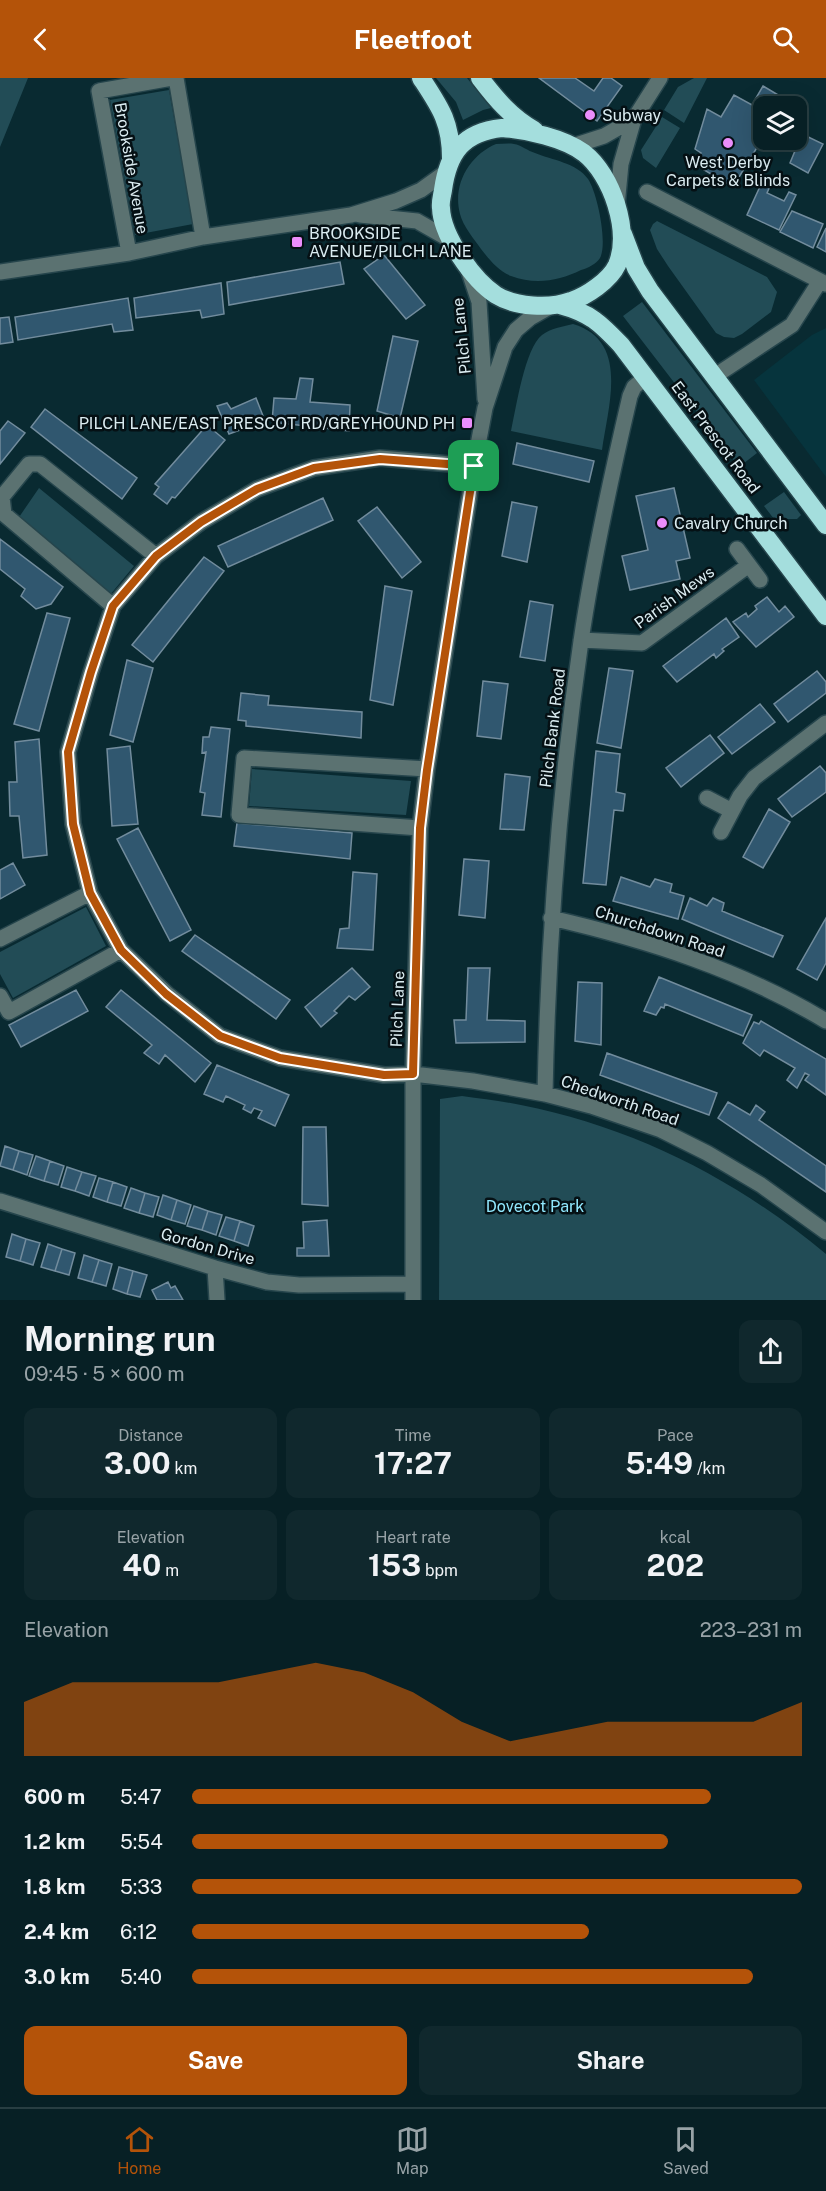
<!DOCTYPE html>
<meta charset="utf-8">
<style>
:root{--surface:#072025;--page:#10282d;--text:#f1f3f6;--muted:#98a3a7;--line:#283e42;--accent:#b45309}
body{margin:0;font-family:"Public Sans",sans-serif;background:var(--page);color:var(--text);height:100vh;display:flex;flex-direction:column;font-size:22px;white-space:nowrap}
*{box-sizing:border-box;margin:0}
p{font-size:20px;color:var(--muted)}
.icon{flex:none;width:33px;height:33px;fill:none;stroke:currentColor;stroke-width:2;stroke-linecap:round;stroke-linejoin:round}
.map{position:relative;height:1222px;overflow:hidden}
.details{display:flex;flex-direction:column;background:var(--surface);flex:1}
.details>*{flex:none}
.tools{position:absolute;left:753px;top:18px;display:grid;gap:12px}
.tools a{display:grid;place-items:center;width:54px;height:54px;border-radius:12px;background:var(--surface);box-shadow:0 6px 24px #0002,0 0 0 2px var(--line);font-size:30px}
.pin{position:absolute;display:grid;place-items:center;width:51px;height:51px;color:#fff;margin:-26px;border-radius:12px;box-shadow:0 3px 9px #0006}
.round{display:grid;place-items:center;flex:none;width:63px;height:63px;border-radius:12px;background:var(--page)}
.summary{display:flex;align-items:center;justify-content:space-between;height:102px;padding:0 24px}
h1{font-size:33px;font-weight:700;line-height:45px}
.metrics{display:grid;grid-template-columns:repeat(3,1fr);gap:9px;height:102px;padding:6px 24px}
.metrics div{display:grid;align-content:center;border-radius:12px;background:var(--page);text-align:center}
.metrics b{font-size:30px;font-weight:700}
.metrics small{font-size:16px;font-weight:400}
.metrics p{font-size:16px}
.chart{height:168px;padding:12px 24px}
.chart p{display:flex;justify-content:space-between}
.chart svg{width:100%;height:108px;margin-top:6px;fill:var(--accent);opacity:.7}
.primary-button{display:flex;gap:12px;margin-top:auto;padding:12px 24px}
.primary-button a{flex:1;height:69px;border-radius:12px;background:var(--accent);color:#fff;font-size:24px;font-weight:700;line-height:69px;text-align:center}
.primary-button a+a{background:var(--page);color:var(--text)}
ul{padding:0 24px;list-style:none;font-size:20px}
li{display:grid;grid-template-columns:96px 72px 1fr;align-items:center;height:45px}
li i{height:15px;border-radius:8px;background:var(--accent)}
header{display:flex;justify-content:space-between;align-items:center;height:78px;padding:0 24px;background:var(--accent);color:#fff;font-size:27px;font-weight:700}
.menu{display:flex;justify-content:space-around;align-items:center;height:84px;border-top:2px solid var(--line);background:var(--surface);font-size:16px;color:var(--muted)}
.menu a{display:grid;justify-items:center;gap:3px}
.menu .current{color:var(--accent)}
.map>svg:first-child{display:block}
.built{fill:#06343d}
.green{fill:#224c56}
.building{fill:#30576f;stroke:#728c9d;stroke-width:1.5}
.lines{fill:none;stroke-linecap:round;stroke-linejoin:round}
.minor-casing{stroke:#26454c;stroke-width:18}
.highway-casing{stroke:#26454c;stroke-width:21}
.minor{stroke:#5b7271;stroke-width:15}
.highway{stroke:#a4dedd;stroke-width:18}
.route-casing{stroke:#fff;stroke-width:12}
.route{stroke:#b45309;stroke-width:8}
.poi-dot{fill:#eb8dfb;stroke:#051014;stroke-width:2}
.labels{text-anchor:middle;stroke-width:5;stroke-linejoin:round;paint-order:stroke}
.poi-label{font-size:16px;fill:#dbecf1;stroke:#051014;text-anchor:start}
.street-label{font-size:16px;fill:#dbecf1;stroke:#051014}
.park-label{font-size:16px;fill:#91e8fe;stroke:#051014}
</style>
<header><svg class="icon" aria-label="back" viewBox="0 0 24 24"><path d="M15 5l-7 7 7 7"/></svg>Fleetfoot<svg class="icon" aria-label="search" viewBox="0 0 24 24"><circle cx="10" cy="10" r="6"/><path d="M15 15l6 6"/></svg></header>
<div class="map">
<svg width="826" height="1222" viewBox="0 0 826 1222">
<rect width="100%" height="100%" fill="#092a31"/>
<path class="built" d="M826 250V399L754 302 812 257Z"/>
<path class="green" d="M0 0H28L0 69Z
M436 0H467L491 30 483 32 463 42 456 24Z
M694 0H707L684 45 664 32 678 9Z
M169 12 193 146 135 157 110 22Z
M662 39 680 50 656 90 643 80 641 72Z
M496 66C502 66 509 65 514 66 521 67 528 73 535 75 552 82 577 85 588 101 597 114 608 165 600 180 596 186 588 190 581 192 559 203 535 207 511 198 498 193 489 181 481 171 474 161 463 148 460 136 452 106 470 77 496 66Z
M657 143 767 199 777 214 771 234 742 256 734 260 724 259 716 255 668 188 657 171 650 152 653 146Z
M642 224 757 375 739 389 623 238Z
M573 246C630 263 608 328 602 372L511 353C516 330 525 270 542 257 551 250 562 249 573 246Z
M39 410 134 488 110 517 15 445Z
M784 414 801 437 797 441H774L764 428Z
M252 691 411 703 406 737 249 728Z
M86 829 106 868 13 920 0 896V874Z
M462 1018C482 1021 502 1023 521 1027 636 1050 737 1102 826 1176V1222H439L440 1021Z"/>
<path class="building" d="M539 0H575L594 13 603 0H611L622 8 597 43Z
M763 8 785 21 781 28H764V58L733 109 694 86 701 75 695 71 707 31 721 39 734 17 752 27Z
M802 56 823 66 808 95 790 85Z
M763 102 771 106 767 115 784 123 789 114 796 117 779 152 747 137Z
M792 133 823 146 813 170 780 154Z
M826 150V174L817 169Z
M384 177 425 227 406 241 364 191Z
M340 184 344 206 229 227 227 204Z
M221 205 224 236 202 240 200 232 136 240 134 220Z
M128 220 133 252 114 254 112 246 18 262 15 239Z
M9 239 13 264 0 266V240Z
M393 258 418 263 400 340 377 333Z
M300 300 313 301 310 324 350 327 349 353 272 344 274 320 296 321Z
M256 320 265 343 229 356 217 328 227 325 231 331Z
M45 331 137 400 122 421 31 349Z
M8 343 25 355 0 386V353Z
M207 347 225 362 175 420 172 419 167 426 154 416 159 409 155 406Z
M517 365 594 383 589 404 513 386Z
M674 410 690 480 676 483 680 501 630 512 622 478 648 472 636 418Z
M323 420 333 442 228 489 218 468Z
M512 424 537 429 527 484 502 478Z
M377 429 421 484 402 500 358 443Z
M0 461 63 509 51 526 36 531 21 518 25 511 0 491Z
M204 479 224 493 153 584 132 567Z
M385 508 412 513 393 627 370 622Z
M767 519 779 534 785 528 794 539 756 569 733 544 746 535 748 539 757 531 755 528Z
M530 523 553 527 545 583 520 579Z
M47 535 70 540 39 653 14 646Z
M726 540 739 559 722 571 724 573 716 580 714 576 677 604 663 588Z
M127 582 153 590 133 664 110 657Z
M609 590 633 593 621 670 597 665Z
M817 593 826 604V615L788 644 774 626Z
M483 603 508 606 501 661 477 658Z
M241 615 269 618 268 627 362 634 361 660 246 648V643L238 642Z
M760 626 775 644 732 676 718 659Z
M211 649 230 651 221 739 202 737 205 715 200 714 206 674 202 675 203 659H209Z
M710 657 724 675 681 709 666 690Z
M39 661 47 777 23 780 19 738H10L9 704H17L15 664Z
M130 668 138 746 112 748 107 671Z
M596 673 620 676 616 714 625 716 623 733 614 732 606 807 583 805Z
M820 688 826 695V714L792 739 778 721Z
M505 696 530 699 524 752 500 751Z
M769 731 790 744 763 790 743 779Z
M237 745 352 755 350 781 234 768Z
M138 750 191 852 170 863 117 761Z
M464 781 489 783 485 840 459 837Z
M13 785 25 807 0 821V792Z
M353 794 377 796 373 872 337 870 340 851 349 850Z
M621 799 650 809 655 801 672 806 670 814 684 818 678 841 613 823Z
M690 820 707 828 713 820 724 825 722 833 783 858 773 879 682 841Z
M826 840V885L817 902 797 891Z
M195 857 290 922 276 941 182 873Z
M352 890 370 909 355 922 349 918 334 933 337 935 321 949 305 929Z
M468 890H490L487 942 525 943V964L456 965 454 942H466Z
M659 899 752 937 743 958 665 926 664 930 661 929 656 937 644 933Z
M578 904 602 905 601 967 575 963Z
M76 912 88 933 21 969 9 947Z
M121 912 211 985 195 1004 165 977 159 986 144 975 152 967 106 929Z
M761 943 826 981V1017L805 1002 809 997 805 995 797 1010 787 1002 795 990 764 972 760 978 743 965 754 944 759 946Z
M607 975 717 1015 709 1037 600 997Z
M217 987 289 1017 275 1048 258 1040 262 1033 254 1030 251 1035 243 1031 245 1027 226 1018 223 1024 204 1016Z
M728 1024 750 1037 756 1027 765 1034 759 1042 826 1088V1114L718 1040Z
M303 1049H326L328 1128 302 1126Z
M5 1068 19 1073 13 1092 0 1088Z
M19 1073 33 1077 27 1097 13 1092Z
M36 1078 50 1083 44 1103 29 1098Z
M50 1083 64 1088 58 1107 44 1103Z
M67 1089 82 1094 75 1113 61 1109Z
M82 1094 96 1098 89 1118 75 1113Z
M99 1100 113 1104 107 1124 93 1119Z
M113 1104 127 1109 121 1128 107 1124Z
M131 1110 145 1115 139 1135 124 1130Z
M145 1115 159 1119 153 1139 139 1135Z
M163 1117 177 1122 171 1142 157 1137Z
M177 1122 191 1127 185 1146 171 1142Z
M194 1128 208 1133 202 1152 187 1148Z
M208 1133 222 1137 216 1157 202 1152Z
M226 1139 240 1143 234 1163 219 1158Z
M327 1142 329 1178H297V1170H304L303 1144Z
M240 1143 254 1148 248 1168 234 1163Z
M12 1156 26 1161 20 1183 6 1179Z
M26 1161 40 1165 33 1187 20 1183Z
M48 1166 62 1171 55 1193 41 1189Z
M62 1171 75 1175 69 1197 55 1193Z
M84 1177 99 1182 92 1204 78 1200Z
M99 1182 112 1186 106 1208 92 1204Z
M119 1189 133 1193 127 1216 113 1211Z
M133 1193 147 1197 140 1219 127 1216Z
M168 1204 171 1210 175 1208 183 1222H157L152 1212Z"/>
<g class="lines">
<g class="minor-casing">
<path id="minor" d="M176 0 203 159
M573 68 604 58 634 41
M647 114 826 206
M617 128 621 86 634 41 660 0
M360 137 417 143 452 163
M129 175 99 13 172 0
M468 191 479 224 485 321
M0 194 129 175 203 159 351 137 396 123 421 112 446 94
M715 298 792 247 820 203
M474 388 380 380 314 390 257 411 201 444 156 478 113 528 91 594 68 674 73 746 90 815 121 872 167 916 220 958 280 980 384 997 413 996 473 1003 545 1016 591 1028 661 1052 707 1075 761 1107 826 1154
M737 471 760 502
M113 528 4 436 2 419 29 386H40L156 478
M581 562 642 565 749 487
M707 720 732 733
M420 750 239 737 244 680 427 691
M721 754 740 718 754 700 826 645
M551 840C647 862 741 892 826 943
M0 861 90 815
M0 918 9 934 121 872
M545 1016C548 864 559 714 581 563 593 481 611 399 630 318L634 309 646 299
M0 1123 215 1190 267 1204 299 1207 413 1206
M215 1190 217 1222
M413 1222V996L420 750 427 691 474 388 485 330 505 269 516 252 530 240 553 227"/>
</g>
<g class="highway-casing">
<path id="highway" d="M421 0C440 29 451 44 451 80
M480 0C496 21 511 39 534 52
M502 50C527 52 564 60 584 75 612 97 631 153 617 187 610 202 587 218 571 223 550 231 515 229 496 217 473 202 442 158 441 130 440 125 442 118 443 112 448 75 463 54 502 50Z
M623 156 636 190 650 213 826 447
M560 227C590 235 600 245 621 267L826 538"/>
</g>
<use href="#minor" class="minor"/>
<use href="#highway" class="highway"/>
</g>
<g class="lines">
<g class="route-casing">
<path id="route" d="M380 381 474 388 427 692 420 750 413 996 384 997 280 980 220 958 166 916 121 872 90 815 73 746 68 674 91 594 113 528 156 478 201 444 257 411 314 390Z"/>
</g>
<use href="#route" class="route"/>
</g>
<g class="poi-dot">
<circle cx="590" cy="37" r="6"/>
<circle cx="728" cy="65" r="6"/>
<rect x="291" y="158" width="12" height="12" rx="3"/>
<rect x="461" y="339" width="12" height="12" rx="3"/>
<circle cx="662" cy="445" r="6"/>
</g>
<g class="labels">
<g class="poi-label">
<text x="602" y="43">Subway</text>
<text x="728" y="90" text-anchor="middle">West Derby<tspan x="728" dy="18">Carpets &amp; Blinds</tspan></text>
<text x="309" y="161">BROOKSIDE<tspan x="309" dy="18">AVENUE/PILCH LANE</tspan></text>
<text x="455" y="351" text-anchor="end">PILCH LANE/EAST PRESCOT RD/GREYHOUND PH</text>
<text x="674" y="451">Cavalry Church</text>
</g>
<g class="street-label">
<text transform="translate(132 90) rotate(80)" y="6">Brookside Avenue</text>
<text transform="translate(461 258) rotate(-96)" y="6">Pilch Lane</text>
<text transform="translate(716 359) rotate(53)" y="6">East Prescot Road</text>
<text transform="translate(674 519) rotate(-36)" y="6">Parish Mews</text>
<text transform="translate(552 650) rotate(-83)" y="6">Pilch Bank Road</text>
<text transform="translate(660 853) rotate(18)" y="6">Churchdown Road</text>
<text transform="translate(397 931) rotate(-88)" y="6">Pilch Lane</text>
<text transform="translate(620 1022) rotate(19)" y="6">Chedworth Road</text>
<text transform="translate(208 1168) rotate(16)" y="6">Gordon Drive</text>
</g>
<g class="park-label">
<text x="535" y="1134">Dovecot Park</text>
</g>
</g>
</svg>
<div class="tools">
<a><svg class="icon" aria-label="layers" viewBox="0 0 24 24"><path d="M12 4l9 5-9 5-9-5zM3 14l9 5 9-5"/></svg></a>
</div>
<div class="pin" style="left:474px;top:388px;background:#1e9e55"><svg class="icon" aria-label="arrive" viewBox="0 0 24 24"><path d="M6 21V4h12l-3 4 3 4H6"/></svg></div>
</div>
<section class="details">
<div class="summary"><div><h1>Morning run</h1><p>09:45 · 5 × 600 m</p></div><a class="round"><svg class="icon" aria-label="share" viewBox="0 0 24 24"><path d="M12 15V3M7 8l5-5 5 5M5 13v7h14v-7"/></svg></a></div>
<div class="metrics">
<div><p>Distance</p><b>3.00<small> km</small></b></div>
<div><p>Time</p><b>17:27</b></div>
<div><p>Pace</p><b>5:49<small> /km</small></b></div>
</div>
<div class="metrics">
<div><p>Elevation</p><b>40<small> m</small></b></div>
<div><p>Heart rate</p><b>153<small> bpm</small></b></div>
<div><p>kcal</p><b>202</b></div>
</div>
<div class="chart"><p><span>Elevation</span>223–231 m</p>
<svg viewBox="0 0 160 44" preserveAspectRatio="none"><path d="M0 44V22L10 14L20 14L30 14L40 14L50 10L60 6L70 10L80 18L90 30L100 38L110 34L120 30L130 30L140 30L150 30L160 22V44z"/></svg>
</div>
<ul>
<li><b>600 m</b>5:47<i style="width:85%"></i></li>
<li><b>1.2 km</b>5:54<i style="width:78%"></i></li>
<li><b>1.8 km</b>5:33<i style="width:100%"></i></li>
<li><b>2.4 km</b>6:12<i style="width:65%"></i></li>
<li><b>3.0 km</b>5:40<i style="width:92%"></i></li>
</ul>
<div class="primary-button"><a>Save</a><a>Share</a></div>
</section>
<nav class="menu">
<a class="current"><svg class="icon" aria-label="home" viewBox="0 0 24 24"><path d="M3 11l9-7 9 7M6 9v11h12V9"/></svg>Home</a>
<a><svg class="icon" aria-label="map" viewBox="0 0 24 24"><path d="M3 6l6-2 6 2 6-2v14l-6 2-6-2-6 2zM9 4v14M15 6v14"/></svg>Map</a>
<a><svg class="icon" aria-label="saved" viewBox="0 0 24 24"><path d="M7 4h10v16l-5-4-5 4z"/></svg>Saved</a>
</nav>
